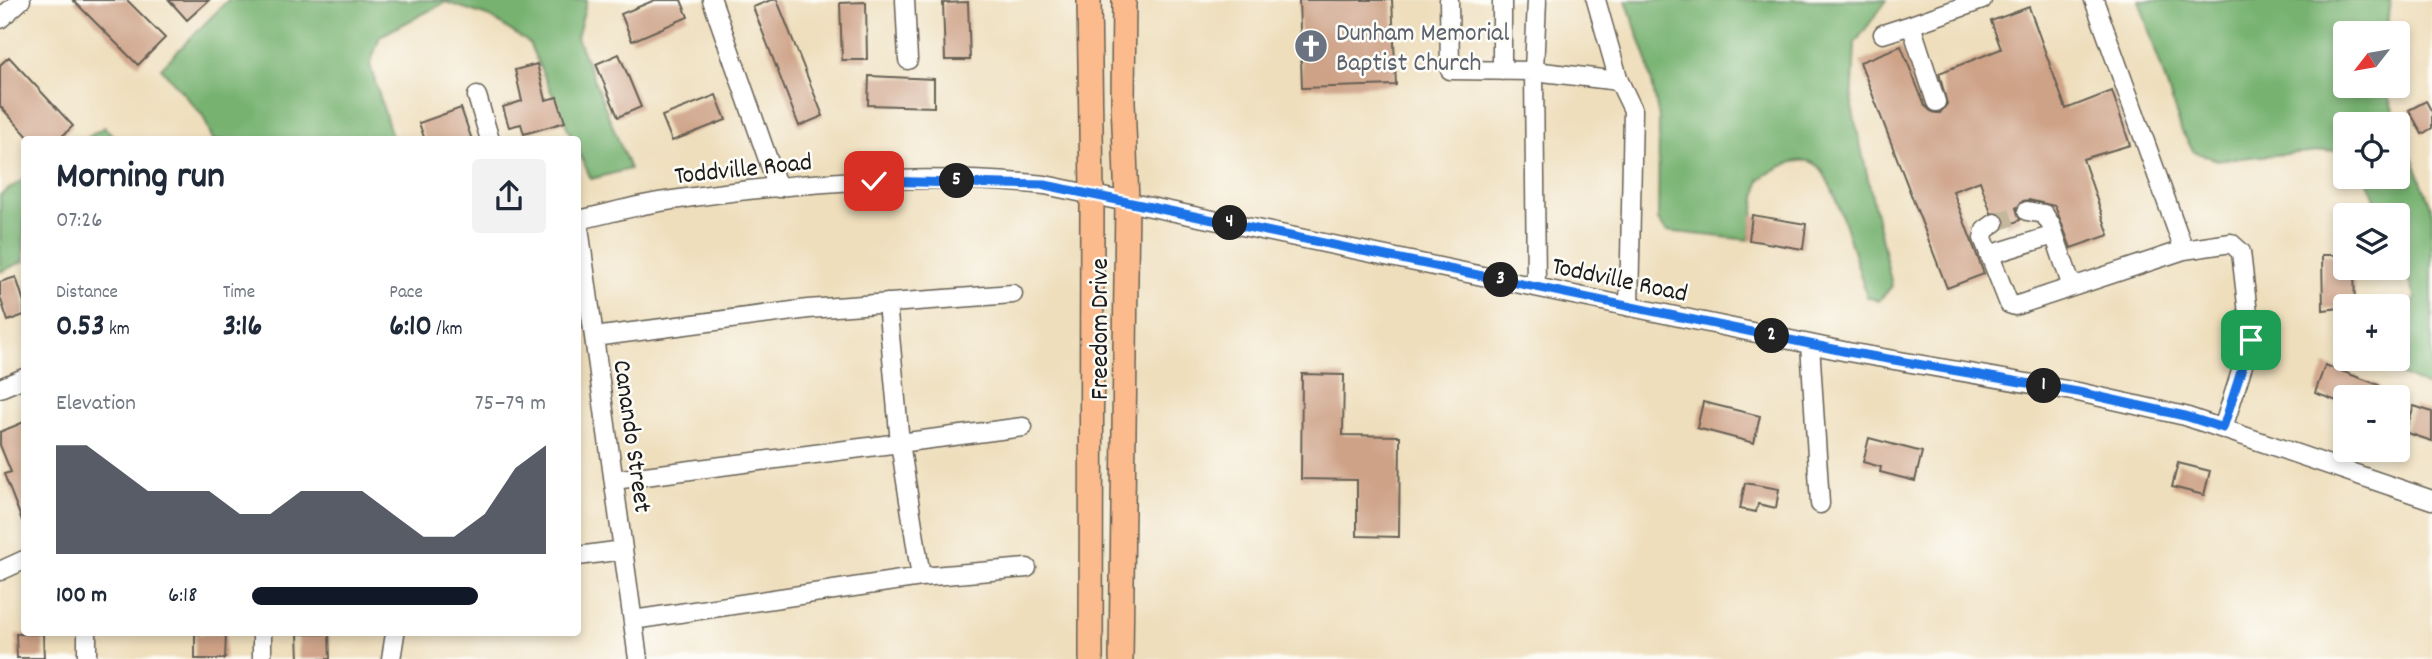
<!DOCTYPE html>
<meta charset="utf-8">
<style>
:root{--surface:#fff;--page:#f2f2f3;--text:#1f2937;--muted:#747a83;--accent:#111827}
body{margin:0;font-family:Dekko,sans-serif;background:var(--page);color:var(--text);height:100vh;display:flex;flex-direction:column;font-size:26px;white-space:nowrap}
*{box-sizing:border-box;margin:0}
p{font-size:23px;color:var(--muted)}
.icon{flex:none;width:38px;height:38px;fill:none;stroke:currentColor;stroke-width:2;stroke-linecap:round;stroke-linejoin:round}
.map{position:relative;flex:1;overflow:hidden}
.panel{position:absolute;left:21px;top:136px;width:560px;height:500px;display:flex;flex-direction:column;background:var(--surface);border-radius:7px;box-shadow:0 4px 10px #0003}
.panel>*{flex:none}
.needle{width:46px;rotate:239deg}
.controls{position:absolute;left:2333px;top:21px;display:grid;gap:14px}
.controls a{display:grid;place-items:center;width:77px;height:77px;border-radius:7px;background:var(--surface);box-shadow:0 4px 10px #0003;font-size:35px}
.pin{position:absolute;display:grid;place-items:center;width:60px;height:60px;color:#fff;margin:-30px;border-radius:14px;box-shadow:0 4px 10px #0006}
.km{position:absolute;width:35px;height:35px;margin:-18px;border-radius:50%;background:#222;color:#fff;font-size:19px;line-height:35px;text-align:center}
.round{display:grid;place-items:center;flex:none;width:74px;height:74px;border-radius:7px;background:var(--page)}
.head{display:flex;align-items:center;justify-content:space-between;height:119px;padding:0 35px}
h1{font-size:38px;font-weight:700;line-height:52px}
.figures{display:grid;grid-template-columns:repeat(3,1fr);gap:10px;height:119px;padding:7px 35px}
.figures div{display:grid;align-content:center}
.figures b{font-size:30px;font-weight:700}
.figures small{font-size:19px;font-weight:400}
.figures p{font-size:19px}
.chart{height:196px;padding:14px 35px}
.chart p{display:flex;justify-content:space-between}
.chart svg{width:100%;height:126px;margin-top:7px;fill:var(--accent);opacity:.7}
ul{padding:0 35px;list-style:none;font-size:23px}
li{display:grid;grid-template-columns:112px 84px 1fr;align-items:center;height:52px}
li i{height:18px;border-radius:9px;background:var(--accent)}
.map>svg:first-child{display:block}
.forest{fill:#77b271;stroke:#4a6746;stroke-width:2}
.building{fill:#cea287}
.lines{fill:none;stroke-linecap:round;stroke-linejoin:round}
.minor-tunnel{stroke:#c4b79c;stroke-width:18;stroke-dasharray:18 9;stroke-linecap:butt}
.minor-casing{stroke:#666054;stroke-width:21}
.major-casing{stroke:#666054;stroke-width:26}
.minor{stroke:#fff;stroke-width:18}
.major{stroke:#fbbb8d;stroke-width:23}
.route-casing{stroke:#fff;stroke-width:14}
.route{stroke:#1a73e8;stroke-width:9}
.labels{text-anchor:middle;stroke-width:5;stroke-linejoin:round;paint-order:stroke}
.worship-label{font-size:26px;fill:#5b616d;stroke:#fdfcf7;text-anchor:start}
.street-label{font-size:26px;fill:#1c1c1c;stroke:#fdfcf7}
</style>
<div class="map">
<svg width="2432" height="659" viewBox="0 0 2432 659">
<rect width="100%" height="100%" fill="#fdfcf7"/>
<filter id="ink" filterUnits="userSpaceOnUse"><feTurbulence type="fractalNoise" baseFrequency=".0143" numOctaves="2"/><feDisplacementMap in="SourceGraphic" scale="14" xChannelSelector="R" yChannelSelector="G"/><feConvolveMatrix kernelMatrix="1 2 1 2 8 2 1 2 1" color-interpolation-filters="sRGB"/></filter>
<filter id="wash" filterUnits="userSpaceOnUse"><feTurbulence type="fractalNoise" baseFrequency=".00686" numOctaves="4" result="noise"/><feDisplacementMap in="SourceGraphic" scale="28" xChannelSelector="R" yChannelSelector="G"/><feGaussianBlur stdDeviation="1.57" result="paint"/><feColorMatrix in="noise" values="0 0 0 0 0 0 0 0 0 0 0 0 0 0 0 0 0 1.4 0 .05"/><feComposite in="paint" operator="in"/></filter>
<g filter="url(#wash)">
<rect width="100%" height="100%" fill="#eedebc"/>
<path class="forest" d="M228 0H587L577 38 630 169 591 179 578 150V140H573L529 43 490 17 446 2 380 36 370 65 393 140H213L203 116 161 68Z
M1626 0H1887L1855 43 1852 107 1892 286 1879 301 1867 297C1858 270 1836 183 1818 166 1802 152 1772 170 1759 180L1749 240 1666 231 1658 220 1659 118 1648 64Z
M2139 0H2390L2386 33H2345V86H2384L2432 209V389L2396 372 2394 359H2398V334L2416 298 2398 253V215H2382L2366 177H2398V124H2345V149L2217 160 2194 152 2182 132Z
M104 127 118 140H84Z
M24 179V261L0 272V195Z"/>
<g id="blocks">
<path class="building" d="M73 0H127L165 38 138 65Z
M169 0H209L187 20Z
M655 0H681L688 17 632 41 621 14Z
M771 0H777L823 116 799 126 753 7Z
M1299 0H1392L1396 85 1302 88Z
M866 2 867 60H842L840 3Z
M968 2 970 60H945L943 3Z
M2029 7 2066 109 2112 91 2130 145 2083 159 2109 235 2071 248 2055 206 2029 200 2023 201 2016 208 2020 220 2006 226 2004 216 1991 213 1980 181 1953 191 1984 274 1947 288 1860 62 1901 46 1925 106 1933 113H1940L1947 104 1939 73 2001 49 1991 21Z
M619 54 641 107 618 117 596 64Z
M9 57 73 126 58 140H31L0 106V65Z
M537 64 546 100 557 97 565 122 524 134 521 124 509 127 503 107 522 101 515 70Z
M869 76 934 79V107L868 105Z
M716 95 726 120 672 141 662 116Z
M2426 101 2432 112V128L2422 134 2409 110Z
M461 108 472 140H425L419 123Z
M1752 215 1806 224 1803 249 1749 240Z
M2322 255H2345V268H2354L2355 306 2323 310Z
M16 277 24 302V315L8 321 0 297V282Z
M2325 365 2379 385 2374 397H2345V404L2315 393Z
M1302 374 1344 375 1343 435 1400 436 1399 537 1357 536V480L1301 479Z
M1703 402 1760 416 1754 443 1697 428Z
M2414 406 2432 412V441L2405 432Z
M24 422V523H23L4 474 11 472 0 445V432Z
M1869 438 1922 452 1915 481 1880 472 1881 467 1863 462Z
M2178 463 2210 471 2204 495 2172 487Z
M1745 483 1779 489 1776 508 1758 504 1756 512 1740 509Z
M16 634H43L44 658H17Z
M195 634H226L225 659H195Z
M298 634H329L330 659H299Z"/>
</g>
</g>
<g filter="url(#ink)">
<use href="#blocks" fill-opacity="0" stroke="#666054" stroke-width="2"/>
<g class="lines">
<path class="minor-tunnel" d="M1995 223 2027 211"/>
<g class="minor-casing">
<path id="minor" d="M712 0 778 188
M905 0 908 60
M1449 0 1450 70 1534 71 1536 287
M1502 0V71
M1537 0 1534 71 1619 81
M1596 0 1619 81 1633 110 1629 307
M2094 0 2184 250
M0 19 21 0
M1883 34 1911 25
M477 96 490 140
M1936 102 1911 25 1982 0
M2027 211 2044 214 2051 225 2072 287
M578 220C607 214 636 205 666 201 790 182 920 172 1045 185L1848 352 2078 392 2185 416 2432 500
M578 220 638 659
M1995 223 1985 230 1983 238 2009 304 2015 306 2184 250 2231 243 2241 252 2251 340 2223 428
M1989 255 2054 235
M594 337 808 309 1013 294
M1810 344 1820 504
M0 388 24 378
M614 480 1023 427
M578 556 623 550
M0 571 24 560
M921 577 1027 568
M633 620 921 577 900 443 887 303
M87 634V659
M262 659V634
M391 659 395 634"/>
</g>
<g class="major-casing">
<path id="major" d="M1089 0 1092 195 1091 659
M1121 659 1127 202 1123 102 1124 0"/>
</g>
<use href="#minor" class="minor"/>
<use href="#major" class="major"/>
</g>
</g>
<g class="lines" filter="url(#ink)">
<g class="route-casing">
<path id="route" d="M874 181 1045 185 1848 352 2078 392 2185 416 2223 428 2251 340"/>
</g>
<use href="#route" class="route"/>
</g>
<defs>
<g id="church-disc" transform="scale(1.75)"><circle r="9.5" fill="#6b7280" stroke="#fdfcf7"/><path d="M-1.2-6h2.4v3.5h3.3v2.4h-3.3V6h-2.4V-.1h-3.3v-2.4h3.3Z" fill="#fff"/></g>
</defs>
<g fill-rule="evenodd">
<use href="#church-disc" x="1311" y="46"/>
</g>
<g class="labels">
<g class="worship-label">
<text x="1336" y="40">Dunham Memorial<tspan x="1336" dy="30">Baptist Church</tspan></text>
</g>
<g class="street-label">
<text transform="translate(743 167) rotate(-6)" y="9">Toddville Road</text>
<text transform="translate(1620 278) rotate(12)" y="9">Toddville Road</text>
<text transform="translate(1098 329) rotate(-90)" y="9">Freedom Drive</text>
<text transform="translate(634 436) rotate(82)" y="9">Canando Street</text>
</g>
</g>
</svg>
<div class="controls">
<a><svg class="needle" viewBox="-14 -14 28 28"><path d="M0-13l5 13h-10z" fill="#e53935"/><path d="M0 13l5-13h-10z" fill="#747a83"/></svg></a>
<a><svg class="icon" aria-label="locate" viewBox="0 0 24 24"><circle cx="12" cy="12" r="6"/><path d="M12 2v4M12 18v4M2 12h4M18 12h4"/></svg></a>
<a><svg class="icon" aria-label="layers" viewBox="0 0 24 24"><path d="M12 4l9 5-9 5-9-5zM3 14l9 5 9-5"/></svg></a>
<a>+</a>
<a>−</a>
</div>
<div class="pin" style="left:2251px;top:340px;background:#1e9e55"><svg class="icon" aria-label="arrive" viewBox="0 0 24 24"><path d="M6 21V4h12l-3 4 3 4H6"/></svg></div>
<div class="pin" style="left:874px;top:181px;background:#d93025"><svg class="icon" aria-label="check" viewBox="0 0 24 24"><path d="M5 12l5 5 9-10"/></svg></div>
<b class="km" style="left:2044px;top:386px">1</b>
<b class="km" style="left:1772px;top:336px">2</b>
<b class="km" style="left:1501px;top:280px">3</b>
<b class="km" style="left:1230px;top:223px">4</b>
<b class="km" style="left:957px;top:181px">5</b>
<section class="panel">
<div class="head"><div><h1>Morning run</h1><p>07:26</p></div><a class="round"><svg class="icon" aria-label="share" viewBox="0 0 24 24"><path d="M12 15V3M7 8l5-5 5 5M5 13v7h14v-7"/></svg></a></div>
<div class="figures">
<div><p>Distance</p><b>0.53<small> km</small></b></div>
<div><p>Time</p><b>3:16</b></div>
<div><p>Pace</p><b>6:10<small> /km</small></b></div>
</div>
<div class="chart"><p><span>Elevation</span>75–79 m</p>
<svg viewBox="0 0 160 44" preserveAspectRatio="none"><path d="M0 44V6L10 6L20 14L30 22L40 22L50 22L60 30L70 30L80 22L90 22L100 22L110 30L120 38L130 38L140 30L150 14L160 6V44z"/></svg>
</div>
<ul>
<li><b>100 m</b>6:18<i style="width:77%"></i></li>
</ul>
</section>
</div>
